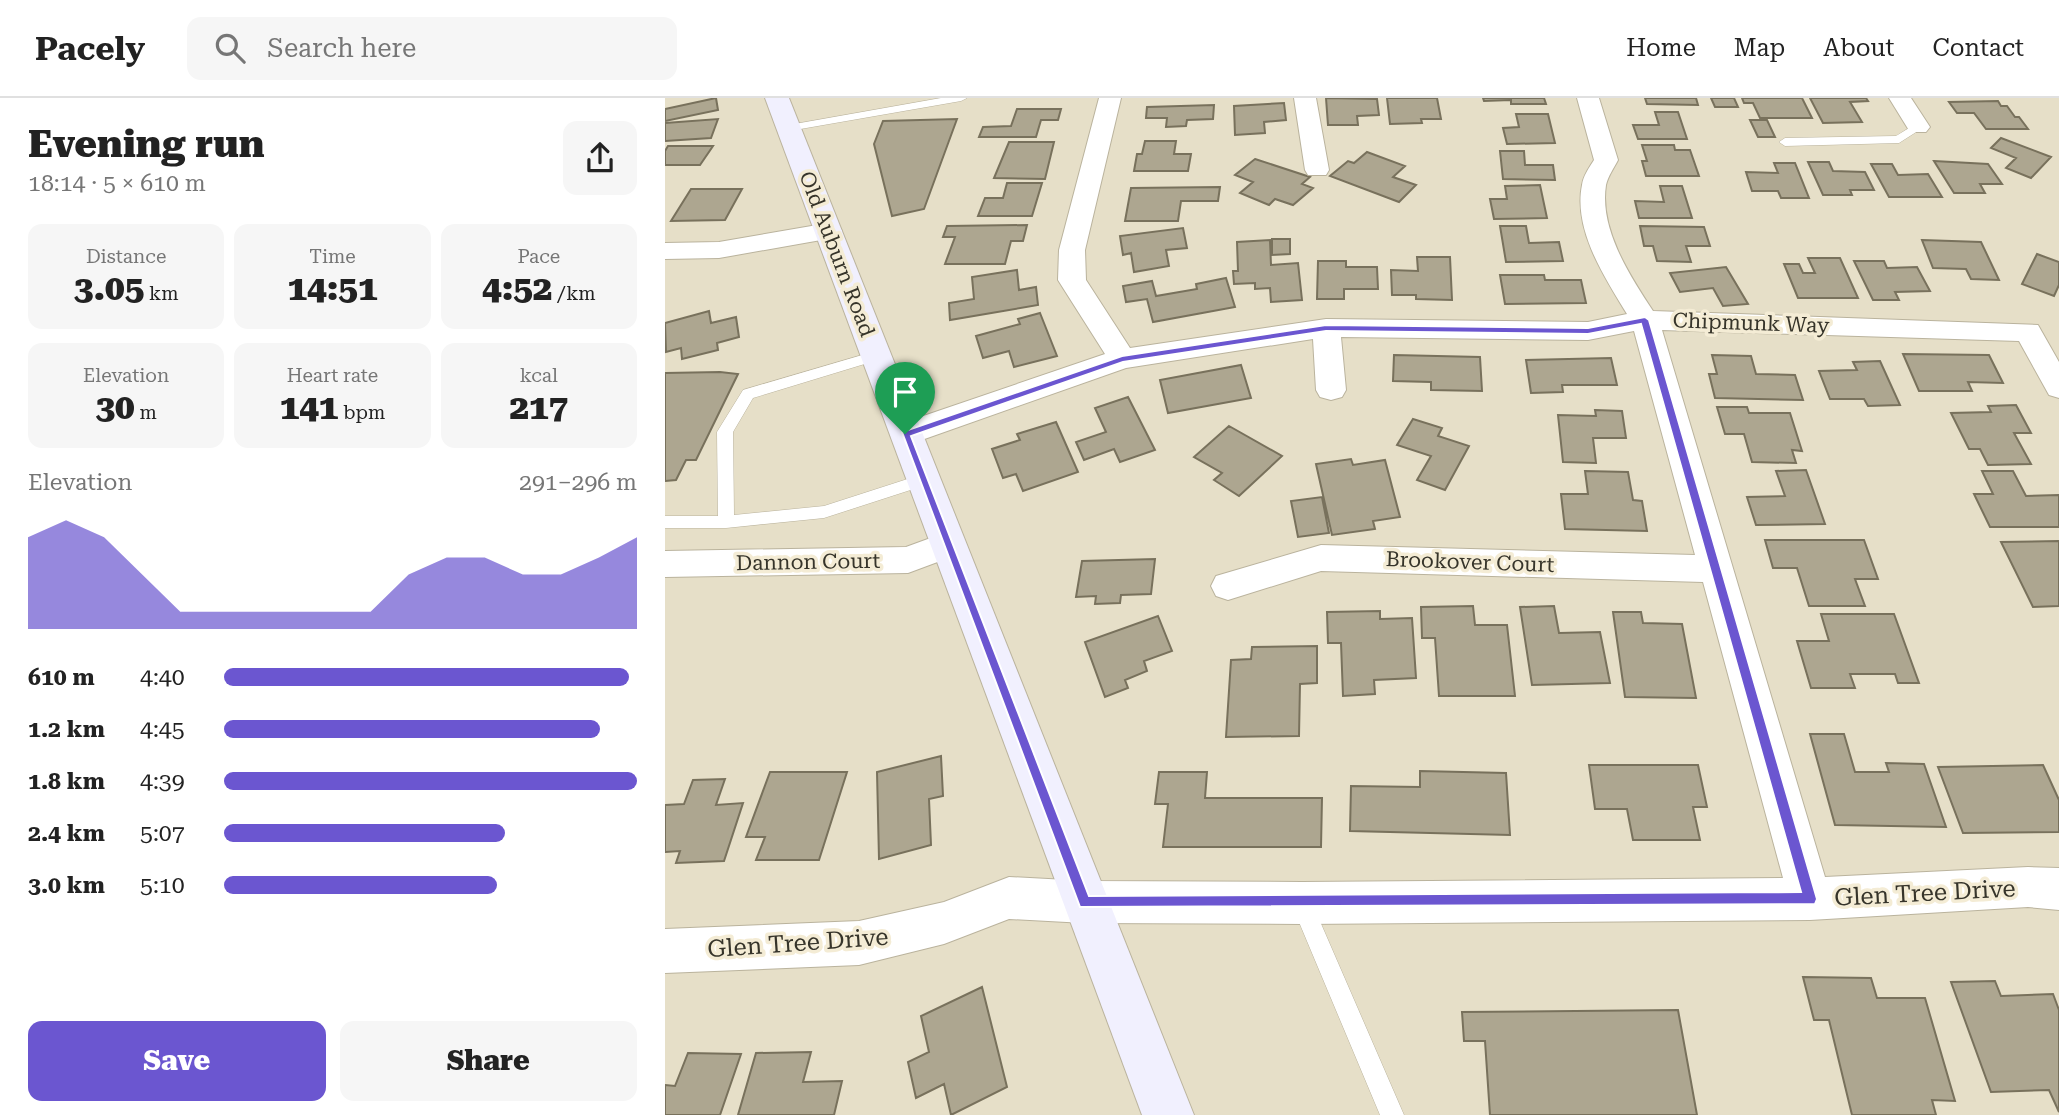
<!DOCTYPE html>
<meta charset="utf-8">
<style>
:root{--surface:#fff;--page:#f6f6f6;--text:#222;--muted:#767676;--line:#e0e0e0;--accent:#6b56d0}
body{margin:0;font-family:"Roboto Serif",serif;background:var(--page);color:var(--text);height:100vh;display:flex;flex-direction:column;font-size:26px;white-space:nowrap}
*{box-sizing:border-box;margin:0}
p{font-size:23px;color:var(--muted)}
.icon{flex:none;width:38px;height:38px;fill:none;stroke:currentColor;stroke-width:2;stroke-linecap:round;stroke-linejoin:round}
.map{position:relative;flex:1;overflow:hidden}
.side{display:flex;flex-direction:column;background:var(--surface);width:665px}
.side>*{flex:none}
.pin{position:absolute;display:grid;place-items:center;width:60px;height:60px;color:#fff;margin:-72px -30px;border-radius:50% 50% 50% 0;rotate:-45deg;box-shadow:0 0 7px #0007}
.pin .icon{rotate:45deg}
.round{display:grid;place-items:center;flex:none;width:74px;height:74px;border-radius:14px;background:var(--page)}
.overview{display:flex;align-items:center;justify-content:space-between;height:119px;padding:0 28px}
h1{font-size:38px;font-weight:800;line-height:52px}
.stats{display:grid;grid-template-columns:repeat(3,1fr);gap:10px;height:119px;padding:7px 28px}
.stats div{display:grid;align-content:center;border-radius:14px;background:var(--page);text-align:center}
.stats b{font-size:35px;font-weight:800}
.stats small{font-size:19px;font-weight:400}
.stats p{font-size:19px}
.chart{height:196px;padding:14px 28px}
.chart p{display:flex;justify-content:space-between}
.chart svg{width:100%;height:126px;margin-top:7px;fill:var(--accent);opacity:.7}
.action{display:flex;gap:14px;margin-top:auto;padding:14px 28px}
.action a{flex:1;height:80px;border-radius:14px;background:var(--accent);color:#fff;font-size:28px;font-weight:800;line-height:80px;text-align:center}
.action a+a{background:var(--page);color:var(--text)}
ul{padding:0 28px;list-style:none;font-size:23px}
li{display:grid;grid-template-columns:112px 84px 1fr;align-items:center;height:52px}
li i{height:18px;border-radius:9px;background:var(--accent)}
header{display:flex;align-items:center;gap:42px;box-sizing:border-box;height:98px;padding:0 35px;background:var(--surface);border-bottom:2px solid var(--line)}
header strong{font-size:33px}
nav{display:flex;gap:38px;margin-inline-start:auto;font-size:24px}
.search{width:490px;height:63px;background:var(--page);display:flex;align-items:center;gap:18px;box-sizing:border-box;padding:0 24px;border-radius:14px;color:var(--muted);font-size:26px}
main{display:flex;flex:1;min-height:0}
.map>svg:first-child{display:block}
.building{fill:#ada690;stroke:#78715c;stroke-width:2}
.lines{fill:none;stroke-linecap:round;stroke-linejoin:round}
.service-casing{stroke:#bab39d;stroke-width:1}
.minor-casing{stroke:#bab39d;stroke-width:2}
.secondary-casing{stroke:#bab39d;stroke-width:2}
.service{fill:#fff;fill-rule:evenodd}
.minor{fill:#fff;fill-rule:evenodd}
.secondary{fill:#f1f0fe;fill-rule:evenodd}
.route{fill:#6b56d0;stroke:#fff;stroke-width:2;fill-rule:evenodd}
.labels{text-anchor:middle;stroke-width:7;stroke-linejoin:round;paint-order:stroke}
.street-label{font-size:21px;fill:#36342a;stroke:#f4ecd5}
.near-street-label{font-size:24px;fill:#36342a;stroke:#f4ecd5}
</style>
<header>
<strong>Pacely</strong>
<div class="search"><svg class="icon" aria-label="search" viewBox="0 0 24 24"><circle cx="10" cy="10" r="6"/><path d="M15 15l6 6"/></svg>Search here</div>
<nav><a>Home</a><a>Map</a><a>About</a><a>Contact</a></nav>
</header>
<main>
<section class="side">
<div class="overview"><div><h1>Evening run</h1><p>18:14 · 5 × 610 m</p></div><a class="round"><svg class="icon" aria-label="share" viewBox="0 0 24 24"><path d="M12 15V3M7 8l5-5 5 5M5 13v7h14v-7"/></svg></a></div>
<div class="stats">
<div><p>Distance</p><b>3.05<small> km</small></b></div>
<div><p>Time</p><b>14:51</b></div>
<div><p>Pace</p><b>4:52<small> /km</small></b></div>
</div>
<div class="stats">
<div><p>Elevation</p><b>30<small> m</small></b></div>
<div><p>Heart rate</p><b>141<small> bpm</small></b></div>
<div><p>kcal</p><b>217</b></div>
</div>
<div class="chart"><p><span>Elevation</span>291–296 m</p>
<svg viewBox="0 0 160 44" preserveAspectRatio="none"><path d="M0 44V12L10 6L20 12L30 25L40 38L50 38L60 38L70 38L80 38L90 38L100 25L110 19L120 19L130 25L140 25L150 19L160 12V44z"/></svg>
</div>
<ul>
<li><b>610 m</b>4:40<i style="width:98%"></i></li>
<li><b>1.2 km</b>4:45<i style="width:91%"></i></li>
<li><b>1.8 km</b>4:39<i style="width:100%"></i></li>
<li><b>2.4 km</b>5:07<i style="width:68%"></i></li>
<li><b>3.0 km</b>5:10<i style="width:66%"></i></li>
</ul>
<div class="action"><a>Save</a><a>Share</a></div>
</section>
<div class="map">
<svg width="1394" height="1017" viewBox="0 0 1394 1017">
<rect width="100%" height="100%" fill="#e6dfc8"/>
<path class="building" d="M51 0 53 12 0 23V11Z
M661 0 712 1 714 17 692 18 693 27H663Z
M722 0H772L776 21H756L757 25 725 26Z
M818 0H879L881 6H846V2L819 3Z
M980 0H1031L1033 7 982 6Z
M1046 0H1069L1073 9H1050Z
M1077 0H1137L1147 20H1095L1088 5H1079Z
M1145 0H1201L1203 3 1185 4 1197 24 1158 25Z
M1333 3 1336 8H1342L1350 19H1354L1363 31H1321L1309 15H1292L1284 4Z
M619 5 621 22 599 24 600 35 570 37 569 8Z
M549 7 548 21 522 22 521 28 501 29 502 20H481L482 9Z
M352 11H396L393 22H376L371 39H314L318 29 346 28Z
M990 14H1013L1022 41H973L968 27H994Z
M851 16H883L890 45 842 46 838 30 854 29Z
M53 21 46 40 0 43V25Z
M292 21 259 111 227 118 209 46 218 23Z
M1085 22H1102L1110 39H1093Z
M1336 40 1386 59 1366 80 1341 70 1351 60 1326 50Z
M480 43H511L509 56H526L523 73H469L472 56H477Z
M344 44H389L380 81 329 80Z
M977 47H1009L1010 52H1025L1034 78H981L977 63H982Z
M3 48H48L35 67H0V53Z
M835 53H859L860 67H888L890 82 838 81Z
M702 54 740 68 728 79 751 87 734 104 665 78 683 63 689 65Z
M590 61 645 79 637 86 648 90 628 107 610 101 604 107 575 95 588 84 570 77Z
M1269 63 1323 66 1337 86H1315L1320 95H1289Z
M1143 64H1164L1168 73 1200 74 1209 92H1185L1187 97H1158Z
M1109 65H1130L1144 100H1116L1113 93H1087L1081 74 1113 75Z
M1206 66H1227L1233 77 1263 76 1277 99H1224Z
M342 85H377L367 118H313L320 100H338Z
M875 87 882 120 829 121 825 101H842L840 88Z
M995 88H1017L1027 120H974L970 103 999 104Z
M555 89 553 103H516L513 123H460L466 90Z
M26 91H77L60 122 6 123Z
M362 127 358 143H346L340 166H280L290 139H278L282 128Z
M835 128H861L864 145 894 144 898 163 841 164Z
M975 128 1039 129 1045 148H1021L1026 164 992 163 988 148H979Z
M518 130 522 150 501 152 504 168 469 174 466 155 458 157 455 138Z
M607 141H625V156L607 157Z
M605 142 606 167 633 165 637 202 606 204 605 190 590 191V185L569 186 568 173H573L572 144Z
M1257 142 1316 144 1334 182 1306 181 1301 171 1268 170Z
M1372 156 1394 164V187L1389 198 1357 186Z
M752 159H785L787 202 751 201V197H727L726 172 753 173Z
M1143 160H1175L1193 200H1133L1119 166H1134L1138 175H1150Z
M653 163H681V169H712L713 191H679V201H652Z
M1189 163H1219L1222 170 1252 169 1265 193 1230 194 1234 202H1208Z
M1061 169 1083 206 1058 208 1048 190 1015 194 1005 175Z
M352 172 354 192 371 189 373 207 285 222 284 205 309 201 307 179Z
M835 177H879L880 182H916L921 205 840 206Z
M561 180 570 209 488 224 482 201 461 204 458 188 487 183 491 198 532 191 531 186Z
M44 213 46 225 71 219 74 239 52 245 53 252 17 261 16 250 1 254 0 225Z
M375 215 392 258 349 269 344 253 318 260 311 238 355 226 353 221Z
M1238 256 1324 257 1338 285 1303 284 1307 293H1254Z
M729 257 815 259 817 293 766 292V284L728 283Z
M1047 257 1086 258 1091 276 1130 277 1138 302 1050 300 1044 276H1052Z
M946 260 952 287H897L898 294 866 295 861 262Z
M1215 263 1235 307 1203 308 1199 301H1165L1154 273 1192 272 1188 264Z
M576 267 586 300 503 315 495 282Z
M55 274 73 276 31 362H21L11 382 0 383V275Z
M463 299 490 352 455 364 449 351 419 362 411 344 441 334 430 310Z
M1351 307 1366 335H1349L1366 366 1323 367 1315 351H1304L1286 315 1326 314 1323 308Z
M1052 309H1082L1084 315H1125L1137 353 1127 352 1131 365 1087 364 1079 336H1060Z
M930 312 957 313 961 340H928L931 365 898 364 893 317 931 318Z
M748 321 777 330 773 338 804 348 780 392 752 382 766 358 732 347Z
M391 324 413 374 358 393 351 376 338 380 327 351 355 342 352 336Z
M564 328 617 358 574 398 549 382 557 375 529 359Z
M686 361 688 367 720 362 735 419 708 423 710 431 667 437 651 366Z
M1141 372 1160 426 1091 427 1082 399 1120 398 1111 373Z
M920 373 963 374 968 402 977 403 982 433 900 431 896 396H923Z
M1317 373H1348L1361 398 1394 397V429H1325L1309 396H1328Z
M657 399 664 435 633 439 626 403Z
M1100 442H1199L1213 481H1190L1200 508H1144L1132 470H1108Z
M1394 443V508L1368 509 1336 444Z
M490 461 486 496 456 497 455 505 430 506 431 498 411 499 417 463Z
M808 508 810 527H842L850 598H774L770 540H757L756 509Z
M889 508 894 535 935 534 945 585 867 587 855 509Z
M715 513V521L747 520 751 580 709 582 710 596 678 598 676 545H663L662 514Z
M948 514H976L978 525 1017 526 1031 600 960 599Z
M1156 516H1229L1254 585H1233L1230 576H1185L1190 590H1146L1132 543H1164Z
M493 518 507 553 479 563 482 573 460 582 463 590 440 599 420 544Z
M652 548V585L635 586 634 638 561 639 566 562 586 561 587 549Z
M1145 636H1179L1190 674H1224L1221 665 1259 666 1281 729 1170 727Z
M276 658 278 698 264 701 266 747 214 761 212 674Z
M924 667H1033L1042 709H1028L1035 742H968L962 711H930Z
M1378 667 1394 702V734L1298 735 1273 669Z
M755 673 841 675 845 737 685 733 686 688 755 689Z
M105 674H182L154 762H91L100 739H81Z
M494 674H542L540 700H657L656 749H498L503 706H490Z
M60 681 51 707 78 705 59 763 11 765 15 753 0 754V707L19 706 28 682Z
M1138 879 1206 880 1212 900H1260L1290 1003 1267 1002 1271 1017H1187L1164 922H1149Z
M1330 883 1336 898 1388 896 1394 912V1014L1384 992 1326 994 1286 884Z
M317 889 342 989 286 1017 279 986 251 1000 243 964 264 954 256 918Z
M1013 912 1032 1017H825L820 943H799L797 914Z
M146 954 138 984 177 983 169 1017H73L91 955Z
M23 955 76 956 55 1017H0V987L10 988Z"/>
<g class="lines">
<g class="service-casing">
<path id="service" d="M276 0H302L296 3 124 33 118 30 124 27Z
M1249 27 1259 29 1234 45 1120 48 1114 44 1120 40 1231 38Z
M211 253 216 255V261L88 300 68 334 69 417 159 408 258 376 266 382 264 386 159 420 61 430H0V418H53L52 334 78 292Z
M637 795 644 798 739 1017H715L626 805 630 798Z"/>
</g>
<g class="minor-casing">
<path id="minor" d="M434 0H456L420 152 421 182 465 250 661 221 923 224 962 216C940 180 908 132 917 87 918 78 924 70 929 62L912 0H934L953 62C949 70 943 78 941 87 934 131 965 178 988 213L1373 227 1394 264V300L1384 297 1354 243 997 232 1160 779 1363 769 1394 770V812L1363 809 1145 822 637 826 420 825 344 821 279 846 194 867 0 875V831L194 823 279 804 344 779 420 783 637 784 1118 780 1038 484 656 473 563 502 551 498 546 488 551 478 656 447 1030 457 969 233 923 242 676 239 681 292 677 299 666 302 655 299 651 292 648 241 461 270 251 344 240 347 229 344 225 336 229 328 440 256 393 182 394 152Z
M629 0H651L664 72 661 77H643L640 72Z
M1224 0H1246L1265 29 1261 34H1245Z
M164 125 173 127 177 133 173 139 54 160 0 161V145L54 144Z
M282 434 294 438 299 447 294 456 243 475 0 479V453L241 449Z"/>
</g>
<g class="secondary-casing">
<path id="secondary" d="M100 0H124L529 1017H477Z"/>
</g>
<use href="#service" class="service"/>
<use href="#minor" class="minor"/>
<use href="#secondary" class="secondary"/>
</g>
<path class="route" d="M980 219 984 222 1152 801 1150 806 415 809 237 334 457 258 661 227 923 230ZM976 226 1136 794 424 798 246 338 458 264 661 233 923 236Z"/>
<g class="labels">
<g class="street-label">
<text transform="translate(172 156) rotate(69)" y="7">Old Auburn Road</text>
<text transform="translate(1086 225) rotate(2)" y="7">Chipmunk Way</text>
<text transform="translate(143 464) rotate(-1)" y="7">Dannon Court</text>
<text transform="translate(805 464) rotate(2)" y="7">Brookover Court</text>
</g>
<g class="near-street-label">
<text transform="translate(1260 795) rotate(-3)" y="8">Glen Tree Drive</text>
<text transform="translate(133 845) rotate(-4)" y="8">Glen Tree Drive</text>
</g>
</g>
</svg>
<div class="pin" style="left:240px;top:336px;background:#1e9e55"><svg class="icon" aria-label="arrive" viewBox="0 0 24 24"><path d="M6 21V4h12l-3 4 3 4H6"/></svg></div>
</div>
</main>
